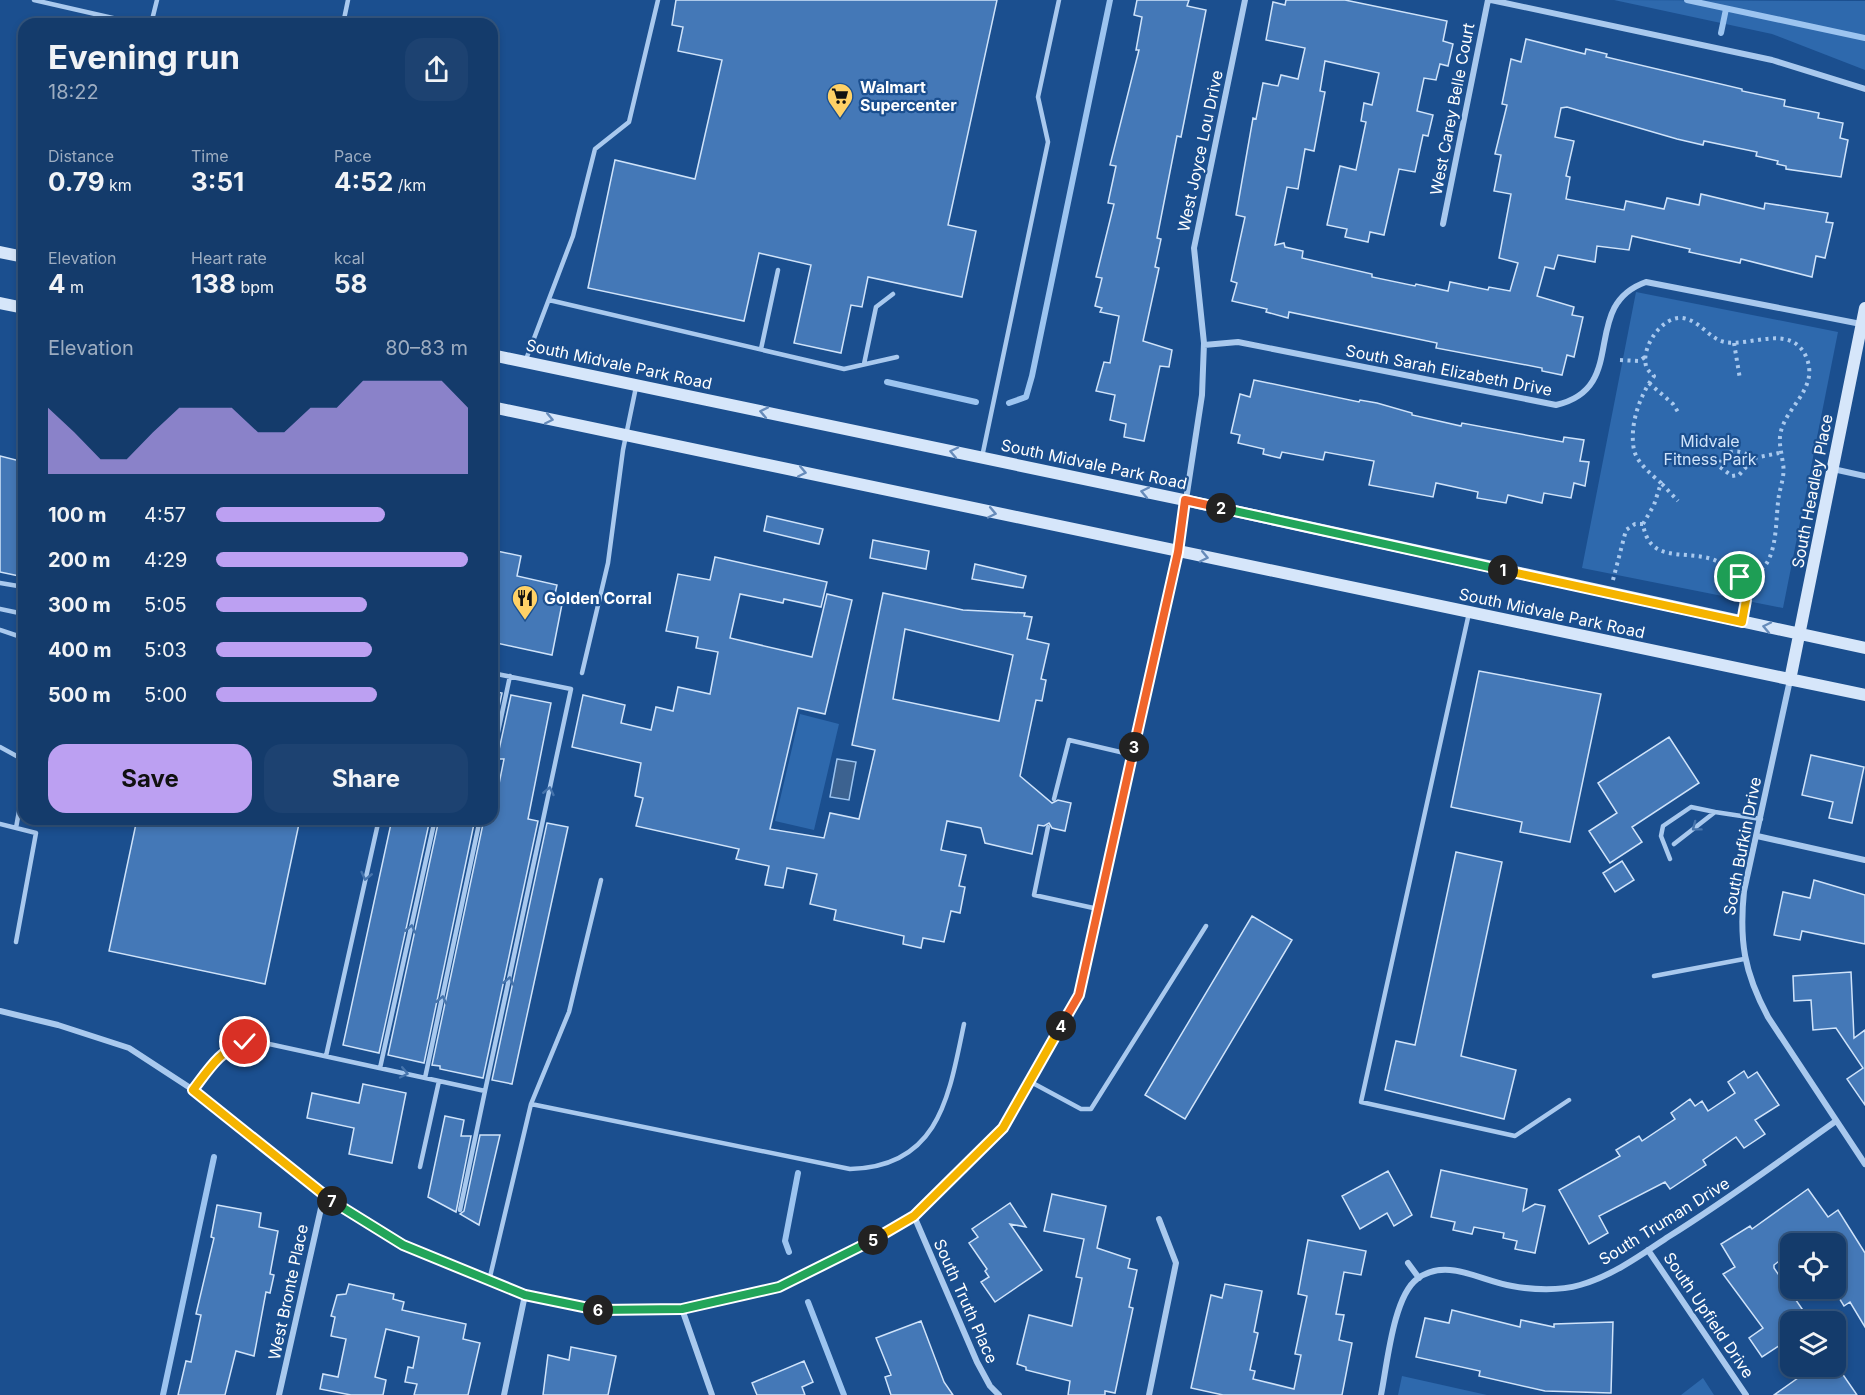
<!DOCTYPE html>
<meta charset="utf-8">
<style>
:root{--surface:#143b6b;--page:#1d4271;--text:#f1f3f6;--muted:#9dadc1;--line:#33557e;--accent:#bca0f2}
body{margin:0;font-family:Inter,sans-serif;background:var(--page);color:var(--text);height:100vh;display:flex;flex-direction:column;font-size:22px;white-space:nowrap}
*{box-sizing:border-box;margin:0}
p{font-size:20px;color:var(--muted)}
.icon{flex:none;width:33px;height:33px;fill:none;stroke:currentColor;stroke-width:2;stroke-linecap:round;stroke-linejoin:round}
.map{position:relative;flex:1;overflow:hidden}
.side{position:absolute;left:18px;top:18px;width:480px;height:807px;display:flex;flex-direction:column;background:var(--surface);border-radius:18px;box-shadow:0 3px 9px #0003,0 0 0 2px var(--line)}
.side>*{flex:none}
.controls{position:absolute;left:1780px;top:1233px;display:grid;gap:12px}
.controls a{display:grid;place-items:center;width:66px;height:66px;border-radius:12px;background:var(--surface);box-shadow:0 3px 9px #0003,0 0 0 2px var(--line);font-size:30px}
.pin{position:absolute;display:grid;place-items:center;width:51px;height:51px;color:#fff;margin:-26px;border:3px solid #fff;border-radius:50%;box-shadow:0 2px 6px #0007}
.km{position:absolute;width:30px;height:30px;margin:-15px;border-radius:50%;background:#222;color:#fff;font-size:16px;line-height:30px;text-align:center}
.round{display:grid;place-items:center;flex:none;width:63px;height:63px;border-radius:18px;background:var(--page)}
.overview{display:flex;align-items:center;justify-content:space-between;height:102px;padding:0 30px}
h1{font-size:33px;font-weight:700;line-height:45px}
.figures{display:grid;grid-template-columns:repeat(3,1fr);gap:9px;height:102px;padding:6px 30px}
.figures div{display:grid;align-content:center}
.figures b{font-size:26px;font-weight:700}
.figures small{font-size:16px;font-weight:400}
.figures p{font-size:16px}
.chart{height:168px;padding:12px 30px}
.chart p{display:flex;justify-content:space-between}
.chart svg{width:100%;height:108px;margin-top:6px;fill:var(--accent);opacity:.7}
.action{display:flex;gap:12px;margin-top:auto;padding:12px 30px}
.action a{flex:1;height:69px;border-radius:18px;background:var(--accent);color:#111;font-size:24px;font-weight:700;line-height:69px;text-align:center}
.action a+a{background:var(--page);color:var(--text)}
ul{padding:0 30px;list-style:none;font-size:20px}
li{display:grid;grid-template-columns:96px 72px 1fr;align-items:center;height:45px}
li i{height:15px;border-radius:8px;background:var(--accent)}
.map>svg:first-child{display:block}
.green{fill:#2e69ad}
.water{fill:#3c6290;stroke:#9cc4f0;stroke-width:1.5}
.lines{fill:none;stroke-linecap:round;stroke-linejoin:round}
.stream{stroke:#9cc4f0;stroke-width:6}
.building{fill:#4478b7;stroke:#cfe3fa;stroke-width:1.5;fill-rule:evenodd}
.path{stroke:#a9c9ee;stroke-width:4;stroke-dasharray:3 4.5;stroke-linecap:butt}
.lane{stroke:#a9c9ee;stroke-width:4.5}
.street{stroke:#a9c9ee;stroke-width:6}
.secondary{stroke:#d6e6fa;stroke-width:12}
.oneway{stroke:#668bba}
.oneway2{stroke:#4674ac}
.split-1-casing{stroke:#fff;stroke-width:12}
.split-2-casing{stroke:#fff;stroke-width:12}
.split-3-casing{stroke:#fff;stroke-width:12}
.split-4-casing{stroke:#fff;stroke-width:12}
.split-5-casing{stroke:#fff;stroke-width:12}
.split-6-casing{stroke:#fff;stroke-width:12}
.split-7-casing{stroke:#fff;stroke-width:12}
.split-8-casing{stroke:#fff;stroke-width:12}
.split-1{stroke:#f5b400;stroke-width:8}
.split-2{stroke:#22a559;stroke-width:8}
.split-3{stroke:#f0652b;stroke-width:8}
.split-4{stroke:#f0652b;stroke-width:8}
.split-5{stroke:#f5b400;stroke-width:8}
.split-6{stroke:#22a559;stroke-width:8}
.split-7{stroke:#22a559;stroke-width:8}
.split-8{stroke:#f5b400;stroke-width:8}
.labels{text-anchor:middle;stroke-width:4.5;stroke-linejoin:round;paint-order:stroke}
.poi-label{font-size:16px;font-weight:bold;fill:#fff;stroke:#1b4f8f;text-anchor:start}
.street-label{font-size:16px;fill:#fff;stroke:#1b4f8f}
.park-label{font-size:16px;fill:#cfe3fa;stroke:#1b4f8f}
</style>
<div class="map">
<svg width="1865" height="1395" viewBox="0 0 1865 1395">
<rect width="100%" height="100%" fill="#1b4f8f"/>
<path class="green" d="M1614 0 1865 1V70L1772 34Z
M1636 292 1838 332 1783 608 1582 568Z
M800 714 839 724 814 830 775 821Z
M1402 1376 1487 1395H1398Z
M1703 1378 1714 1395H1681Z"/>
<path class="water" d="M837 759 856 762 849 800 830 797Z"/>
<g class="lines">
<path class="stream" d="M1687 0 1865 38
M1721 33 1726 9
M887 382 976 402
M1009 403 1026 397 1032 376 1110 0
M789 1252 785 1241 798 1173
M808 1302 844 1395
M163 1395 214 1157"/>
</g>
<path class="building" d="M676 0H997L948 225 976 231 962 297 868 277 862 307 851 305 841 353 794 343 811 265 759 253 744 321 588 288 615 160 695 179 722 60 678 51 683 27 672 25Z
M1137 0H1189L1187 6 1206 10 1184 122 1181 137 1177 136 1157 238 1161 239 1155 267 1159 268 1143 341 1172 350 1169 367 1160 366 1144 441 1124 437 1126 424 1110 420 1115 395 1096 391 1104 362 1110 363 1119 316 1100 312 1102 308 1095 306 1102 278 1096 277 1114 204 1108 203 1116 166 1110 165 1139 50H1136L1142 17 1134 15Z
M1286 0H1345L1447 21 1443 41 1453 44 1448 66 1440 64 1436 80 1424 78 1417 111 1433 115 1428 136 1423 135 1415 172 1399 169 1384 235 1370 232 1368 242 1345 237 1347 229 1327 225 1340 166 1356 170 1366 122 1361 121 1364 103 1372 105 1379 73 1325 61 1320 91 1325 92 1314 151 1305 149 1298 189 1287 187 1275 245 1284 243 1285 247 1303 251 1302 258 1372 274V277L1415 286 1416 284 1448 291 1450 282 1488 290 1489 287 1510 291 1518 263 1499 258 1511 194 1494 191 1501 155 1495 154 1507 105 1502 104 1511 59 1521 62 1526 39 1585 54 1586 49 1607 54 1606 57 1742 89V91L1785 100 1784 106 1819 113 1818 118 1843 123 1840 138 1848 140 1841 177 1786 169V166L1777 164 1778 161 1756 156 1757 152 1704 141 1703 145 1677 139 1567 107 1561 108 1555 137 1574 141 1566 176 1570 177 1566 199 1624 210 1626 201 1664 209 1667 198 1699 205 1701 194 1764 209 1765 203 1828 213 1826 222 1833 223 1825 258 1816 256 1812 277 1741 259 1740 263 1689 252 1690 249 1632 236 1629 250 1597 246 1595 262 1558 255 1554 269 1545 267 1537 296 1574 307 1572 315 1583 317 1574 357 1567 355 1562 375 1542 371V368L1436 348 1437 343 1413 338 1289 312 1288 318 1266 312 1267 309 1232 301 1237 283 1231 281 1245 217 1236 215 1253 118 1256 119 1263 83 1278 86 1281 75 1298 79 1305 48 1266 40 1273 2 1285 5Z
M1254 380 1359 402 1360 400 1377 403 1412 413V415L1461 426 1462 423 1563 442 1564 437 1584 440 1580 461 1589 462 1585 486 1574 483 1571 498 1544 493 1542 503 1508 495 1506 503 1477 498 1478 492 1436 483 1433 497 1369 485 1374 461 1325 452 1323 460 1282 452 1280 458 1263 454 1264 449 1238 443 1240 435 1231 433 1240 394 1250 397Z
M0 456 24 462V577L0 572Z
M767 516 823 529 819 544 764 531Z
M873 540 929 551 926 569 870 558Z
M492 550 521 556 517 576 557 585 555 594 563 599 552 655 492 642Z
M715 557 827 582 821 607 784 599 783 603 740 594 730 638 812 657 827 594 852 600 825 714 798 708 770 829 824 838 830 813 859 819 875 750 852 745 883 593 963 610 1025 613 1024 616 1032 617 1027 639 1049 644 1041 679 1046 680 1042 701 1036 700 1020 776 1052 803 1058 800 1071 803 1065 831 1052 828 1049 823 1044 826 1038 825 1032 854 985 843 981 828 947 821 941 850 966 855 959 886 965 887 960 913 951 911 944 942 923 938 921 948 903 944 904 936 834 920 836 910 810 904 817 874 787 868 783 888 765 885 769 866 736 859 739 849 636 826 643 798 635 796 641 763 572 747 583 695 625 705 621 723 651 730 656 707 673 711 678 687 710 694 718 652 696 648 698 637 666 631 678 574 710 580ZM905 629 1013 655 999 721 893 699Z
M975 564 1026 576 1023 588 972 579Z
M1479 671 1601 694 1570 842 1520 832 1522 822 1451 807Z
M492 691 502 693 492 739Z
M511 695 551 703 528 819 538 821 483 1078 440 1069V1066L432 1065 484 819H492L504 759H497Z
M1669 737 1699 783 1632 827 1642 842 1610 863 1589 831 1617 813 1598 783Z
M1811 755 1864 767 1852 823 1829 818 1833 802 1802 795Z
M137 819H300L265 984 109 951Z
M392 819H430L379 1053 343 1045Z
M439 819H475L424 1063 388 1055Z
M547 823 568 827 512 1084 492 1080Z
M1456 852 1502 862 1461 1056 1516 1070 1504 1119 1385 1090 1396 1041 1415 1045Z
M1622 861 1634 880 1615 892 1603 873Z
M1814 880 1865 895V944L1802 931 1800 940 1774 935 1783 892 1810 898Z
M1252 916 1292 940 1185 1119 1145 1095Z
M1851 972 1854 1038 1865 1030V1105L1847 1079 1863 1068 1836 1028 1813 1030 1811 1000 1794 1001 1793 976Z
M1744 1071 1748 1078 1757 1072 1779 1105 1755 1120 1765 1134 1744 1148 1736 1137 1703 1160 1706 1165 1670 1189 1665 1182 1599 1216 1608 1233 1589 1244 1559 1190 1620 1156 1616 1150 1639 1136 1642 1141 1675 1119 1671 1113 1690 1099 1695 1106 1702 1101 1708 1111 1735 1093 1728 1082Z
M363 1084 406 1093 392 1163 349 1154 354 1128 307 1118 312 1093 359 1103Z
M445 1116 464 1120 461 1136H471L456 1212 428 1197Z
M480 1135H500L479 1225 460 1214 464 1211Z
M1441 1170 1527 1189 1523 1211 1535 1204 1545 1206 1535 1253 1515 1249 1517 1241 1503 1238 1504 1233 1474 1227 1472 1234 1453 1230 1455 1222 1431 1217Z
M1388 1171 1412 1215 1394 1226 1387 1213 1360 1229 1342 1196Z
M1808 1189 1828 1217 1838 1210 1865 1253V1327L1850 1302 1844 1306 1836 1293V1244H1791V1252L1774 1265V1268L1811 1322H1791V1338L1762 1357 1749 1338 1763 1328 1723 1274 1735 1267 1721 1244 1750 1226 1752 1229Z
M1052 1194 1106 1206 1097 1248 1130 1259 1128 1268 1137 1270 1129 1307 1133 1308 1115 1393 1105 1391V1395H1068L1070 1381 1026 1370V1367L1017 1364 1029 1315 1072 1326 1082 1278 1076 1277 1084 1239 1044 1231Z
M1010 1203 1026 1227 1010 1224 1042 1270 995 1302 981 1282 989 1277 985 1271 987 1269 969 1243 978 1237 972 1229Z
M217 1205 261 1213 259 1227 278 1231 270 1274 274 1275 270 1293 266 1292 254 1356 236 1351 225 1395H178L186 1361 191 1362 201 1315 196 1314 214 1238 211 1237Z
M1308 1240 1366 1251 1361 1275 1344 1272 1336 1314 1344 1315 1339 1340 1352 1343 1342 1395H1223L1191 1388 1211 1295 1222 1298 1225 1284 1262 1291 1254 1332 1258 1333 1250 1370 1255 1371 1253 1379 1294 1389 1301 1355 1295 1354 1307 1296 1298 1294Z
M349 1284 394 1294 393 1299 404 1302 402 1310 466 1324 463 1339 480 1343 468 1395H414L417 1384 405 1382 408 1367 413 1368 419 1337 386 1329 375 1377 386 1380 383 1395H351L320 1389 323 1374 338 1377 346 1339 331 1336 335 1317 331 1316 337 1295 346 1294Z
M1452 1310 1520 1327 1521 1320 1554 1327V1324L1613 1322 1611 1393 1545 1391 1479 1376 1480 1371 1416 1357 1425 1318 1449 1323Z
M921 1321 944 1382 953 1395H891L885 1377 891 1375 876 1338Z
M571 1347 616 1356 608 1395H543L548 1355 569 1360Z
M804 1361 813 1382 802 1387 805 1395H757L752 1383Z
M1815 1366H1837L1857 1395H1774Z"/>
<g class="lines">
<path class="path" d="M1734 343 1740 379
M1620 360 1639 361 1645 357
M1649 383 1673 404 1678 412
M1754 458C1741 451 1734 448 1722 457L1720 467 1732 476 1739 475 1754 458 1779 453
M1662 484 1678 501
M1643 524 1654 505 1661 483C1652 475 1637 463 1634 450 1629 425 1640 395 1654 376 1651 373 1647 370 1646 366 1641 347 1662 316 1682 318 1700 320 1709 339 1725 342 1751 347 1793 322 1807 359 1817 386 1792 403 1783 425 1777 440 1781 448 1783 464 1785 474 1781 485 1779 495 1775 517 1779 559 1758 572 1754 575 1746 576 1741 577
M1613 580 1626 530 1635 524H1643C1649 562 1680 551 1708 558 1721 561 1729 570 1741 577L1746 600 1745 606"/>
<path class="lane" d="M34 0 139 24
M151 24 157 0
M343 24 348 0
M549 300 844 369 897 357
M761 349 778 270
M525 362 573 236 595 149 629 122 658 0
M864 364 876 307 893 294
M982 457 1048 142 1038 97 1059 0
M0 583 24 587
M0 609 24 614
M1469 613 1361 1102 1515 1136 1569 1100
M0 630 24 638
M582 673 608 563 623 450 636 387
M24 715V714
M0 747 22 759 24 776
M492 760 510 676
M1054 799 1069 740 1133 755
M0 824 36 833 16 942
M1048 827 1034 895 1098 909
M16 828 24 783
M1674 844 1715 812 1761 819
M1670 859 1661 836 1663 826 1691 807 1715 812
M1654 976 1744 959
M326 1056 379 819
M380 1068 435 819
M425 1078 480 819
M1029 1081 1081 1109H1091L1206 926
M193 1090C213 1064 223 1041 260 1042L485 1091 571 689 492 673
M531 1104 850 1169C940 1167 949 1095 964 1024
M420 1167 439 1081
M460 1210 485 1091
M489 1281 531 1104 569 1012 601 880"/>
<path class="street" d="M1491 0 1772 60 1865 89
M1443 224 1488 0
M1204 345 1238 342 1556 405C1631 388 1578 306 1646 282L1861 324
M1833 469 1865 476
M1790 680 1744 891C1739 941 1744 972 1768 1017L1865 1164
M1757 836 1865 860
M0 1011 58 1025 129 1048 201 1095 324 1195 403 1245 525 1295 591 1310 682 1309 779 1287 850 1254 914 1216 1003 1128 1079 995 1178 552 1202 395 1204 343 1194 248 1245 0
M914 1216 977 1362 990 1386 999 1395
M1648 1250 1746 1395
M1408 1263 1419 1278
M682 1309 712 1395
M279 1395 324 1195
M504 1395 525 1295
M1149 1395 1176 1263 1159 1219
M1381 1395C1387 1366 1393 1297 1417 1279 1446 1257 1481 1281 1512 1286 1533 1290 1560 1291 1580 1285 1612 1276 1641 1255 1668 1237 1726 1201 1781 1160 1836 1121"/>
<path class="secondary" d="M0 252 24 257
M0 303 24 308
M492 355 1184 500 1865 648
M492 407 1865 695
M1790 680 1865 308"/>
</g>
<defs><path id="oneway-chevron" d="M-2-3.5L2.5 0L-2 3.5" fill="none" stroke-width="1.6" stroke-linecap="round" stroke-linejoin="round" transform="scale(1.5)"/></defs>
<g class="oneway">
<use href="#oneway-chevron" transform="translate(764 412) rotate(-168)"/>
<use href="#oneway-chevron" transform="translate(549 419) rotate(12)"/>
<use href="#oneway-chevron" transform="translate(954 452) rotate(-168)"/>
<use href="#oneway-chevron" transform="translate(802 472) rotate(12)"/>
<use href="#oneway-chevron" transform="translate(1145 492) rotate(-168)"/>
<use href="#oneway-chevron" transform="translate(992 513) rotate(12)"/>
<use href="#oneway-chevron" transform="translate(1204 557) rotate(12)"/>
<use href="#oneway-chevron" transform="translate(1767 627) rotate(-168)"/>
</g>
<g class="oneway2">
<use href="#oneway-chevron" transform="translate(549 791) rotate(-78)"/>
<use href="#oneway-chevron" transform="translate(1696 827) rotate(143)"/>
<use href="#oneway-chevron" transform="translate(366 876) rotate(103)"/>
<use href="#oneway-chevron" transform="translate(411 929) rotate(-78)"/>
<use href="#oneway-chevron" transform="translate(509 981) rotate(-78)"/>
<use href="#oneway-chevron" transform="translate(442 1000) rotate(-78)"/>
<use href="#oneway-chevron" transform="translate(404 1073) rotate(12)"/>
</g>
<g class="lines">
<g class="split-1-casing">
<path id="split-1" d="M1503 570 1742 622 1746 600 1740 577"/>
</g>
<g class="split-2-casing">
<path id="split-2" d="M1221 508 1503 570"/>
</g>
<g class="split-3-casing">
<path id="split-3" d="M1134 747 1178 552 1185 500 1221 508"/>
</g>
<g class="split-4-casing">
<path id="split-4" d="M1061 1026 1079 995 1134 747"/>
</g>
<g class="split-5-casing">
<path id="split-5" d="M873 1240 914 1216 1003 1128 1061 1026"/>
</g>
<g class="split-6-casing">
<path id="split-6" d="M598 1310 682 1309 779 1287 873 1240"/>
</g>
<g class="split-7-casing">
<path id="split-7" d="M332 1201 403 1245 525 1295 598 1310"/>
</g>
<g class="split-8-casing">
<path id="split-8" d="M245 1042C220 1050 209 1069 193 1090L332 1201"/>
</g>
<use href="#split-1" class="split-1"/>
<use href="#split-2" class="split-2"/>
<use href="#split-3" class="split-3"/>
<use href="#split-4" class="split-4"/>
<use href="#split-5" class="split-5"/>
<use href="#split-6" class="split-6"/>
<use href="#split-7" class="split-7"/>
<use href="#split-8" class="split-8"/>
</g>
<defs>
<g id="supermarket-pin" transform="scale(1.35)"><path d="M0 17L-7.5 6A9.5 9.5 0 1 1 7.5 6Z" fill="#ffd166" stroke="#1b4f8f"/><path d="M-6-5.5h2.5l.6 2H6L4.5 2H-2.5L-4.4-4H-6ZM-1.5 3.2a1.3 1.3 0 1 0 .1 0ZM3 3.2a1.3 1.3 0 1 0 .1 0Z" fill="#111"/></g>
<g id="restaurant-pin" transform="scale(1.35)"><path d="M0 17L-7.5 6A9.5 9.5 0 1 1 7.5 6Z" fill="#ffd166" stroke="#1b4f8f"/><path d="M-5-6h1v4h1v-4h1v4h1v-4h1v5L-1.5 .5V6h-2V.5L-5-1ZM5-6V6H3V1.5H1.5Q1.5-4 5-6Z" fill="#111"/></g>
</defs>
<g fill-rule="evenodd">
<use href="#supermarket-pin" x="840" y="96"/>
<use href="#restaurant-pin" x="525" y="598"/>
</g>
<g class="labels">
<g class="poi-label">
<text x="860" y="93">Walmart<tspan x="860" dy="18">Supercenter</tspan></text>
<text x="544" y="604">Golden Corral</text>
</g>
<g class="street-label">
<text transform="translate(1452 109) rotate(-79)" y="6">West Carey Belle Court</text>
<text transform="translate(1200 151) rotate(-78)" y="6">West Joyce Lou Drive</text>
<text transform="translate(619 364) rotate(12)" y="6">South Midvale Park Road</text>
<text transform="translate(1449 370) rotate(11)" y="6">South Sarah Elizabeth Drive</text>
<text transform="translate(1094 464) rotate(12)" y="6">South Midvale Park Road</text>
<text transform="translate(1812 491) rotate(-79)" y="6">South Headley Place</text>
<text transform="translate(1552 613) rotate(12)" y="6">South Midvale Park Road</text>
<text transform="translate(1742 846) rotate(-79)" y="6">South Bufkin Drive</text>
<text transform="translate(1664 1221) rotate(-32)" y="6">South Truman Drive</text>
<text transform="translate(288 1292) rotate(-78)" y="6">West Bronte Place</text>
<text transform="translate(966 1301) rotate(66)" y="6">South Truth Place</text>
<text transform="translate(1709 1315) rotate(56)" y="6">South Upfield Drive</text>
</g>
<g class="park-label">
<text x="1710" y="447">Midvale<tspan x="1710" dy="18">Fitness Park</tspan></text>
</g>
</g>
</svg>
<div class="controls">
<a><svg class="icon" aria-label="locate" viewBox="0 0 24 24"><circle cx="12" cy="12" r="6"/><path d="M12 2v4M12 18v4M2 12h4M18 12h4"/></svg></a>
<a><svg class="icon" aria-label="layers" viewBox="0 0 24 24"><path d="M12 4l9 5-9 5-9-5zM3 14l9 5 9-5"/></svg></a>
</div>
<div class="pin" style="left:1740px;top:577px;background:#1e9e55"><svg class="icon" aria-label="arrive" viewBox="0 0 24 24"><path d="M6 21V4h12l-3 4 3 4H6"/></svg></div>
<div class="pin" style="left:245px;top:1042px;background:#d93025"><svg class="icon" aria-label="check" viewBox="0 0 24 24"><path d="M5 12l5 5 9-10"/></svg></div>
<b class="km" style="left:1503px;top:570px">1</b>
<b class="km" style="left:1221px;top:508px">2</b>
<b class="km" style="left:1134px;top:747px">3</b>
<b class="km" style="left:1061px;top:1026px">4</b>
<b class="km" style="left:873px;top:1240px">5</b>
<b class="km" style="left:598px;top:1310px">6</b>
<b class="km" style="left:332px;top:1201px">7</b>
<section class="side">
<div class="overview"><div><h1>Evening run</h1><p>18:22</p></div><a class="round"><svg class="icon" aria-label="share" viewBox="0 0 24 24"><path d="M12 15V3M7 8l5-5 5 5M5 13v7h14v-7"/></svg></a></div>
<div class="figures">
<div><p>Distance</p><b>0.79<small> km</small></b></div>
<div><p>Time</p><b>3:51</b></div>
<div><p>Pace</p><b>4:52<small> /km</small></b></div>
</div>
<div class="figures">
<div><p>Elevation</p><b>4<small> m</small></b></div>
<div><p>Heart rate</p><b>138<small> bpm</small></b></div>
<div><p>kcal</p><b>58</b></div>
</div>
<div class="chart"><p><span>Elevation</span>80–83 m</p>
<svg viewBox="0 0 160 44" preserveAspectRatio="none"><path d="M0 44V17L10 27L20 38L30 38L40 27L50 17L60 17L70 17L80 27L90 27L100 17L110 17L120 6L130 6L140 6L150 6L160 17V44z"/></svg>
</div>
<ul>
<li><b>100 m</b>4:57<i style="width:67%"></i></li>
<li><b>200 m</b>4:29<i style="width:100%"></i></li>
<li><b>300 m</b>5:05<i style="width:60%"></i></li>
<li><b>400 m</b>5:03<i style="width:62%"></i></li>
<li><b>500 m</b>5:00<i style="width:64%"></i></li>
</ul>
<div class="action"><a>Save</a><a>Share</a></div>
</section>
</div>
